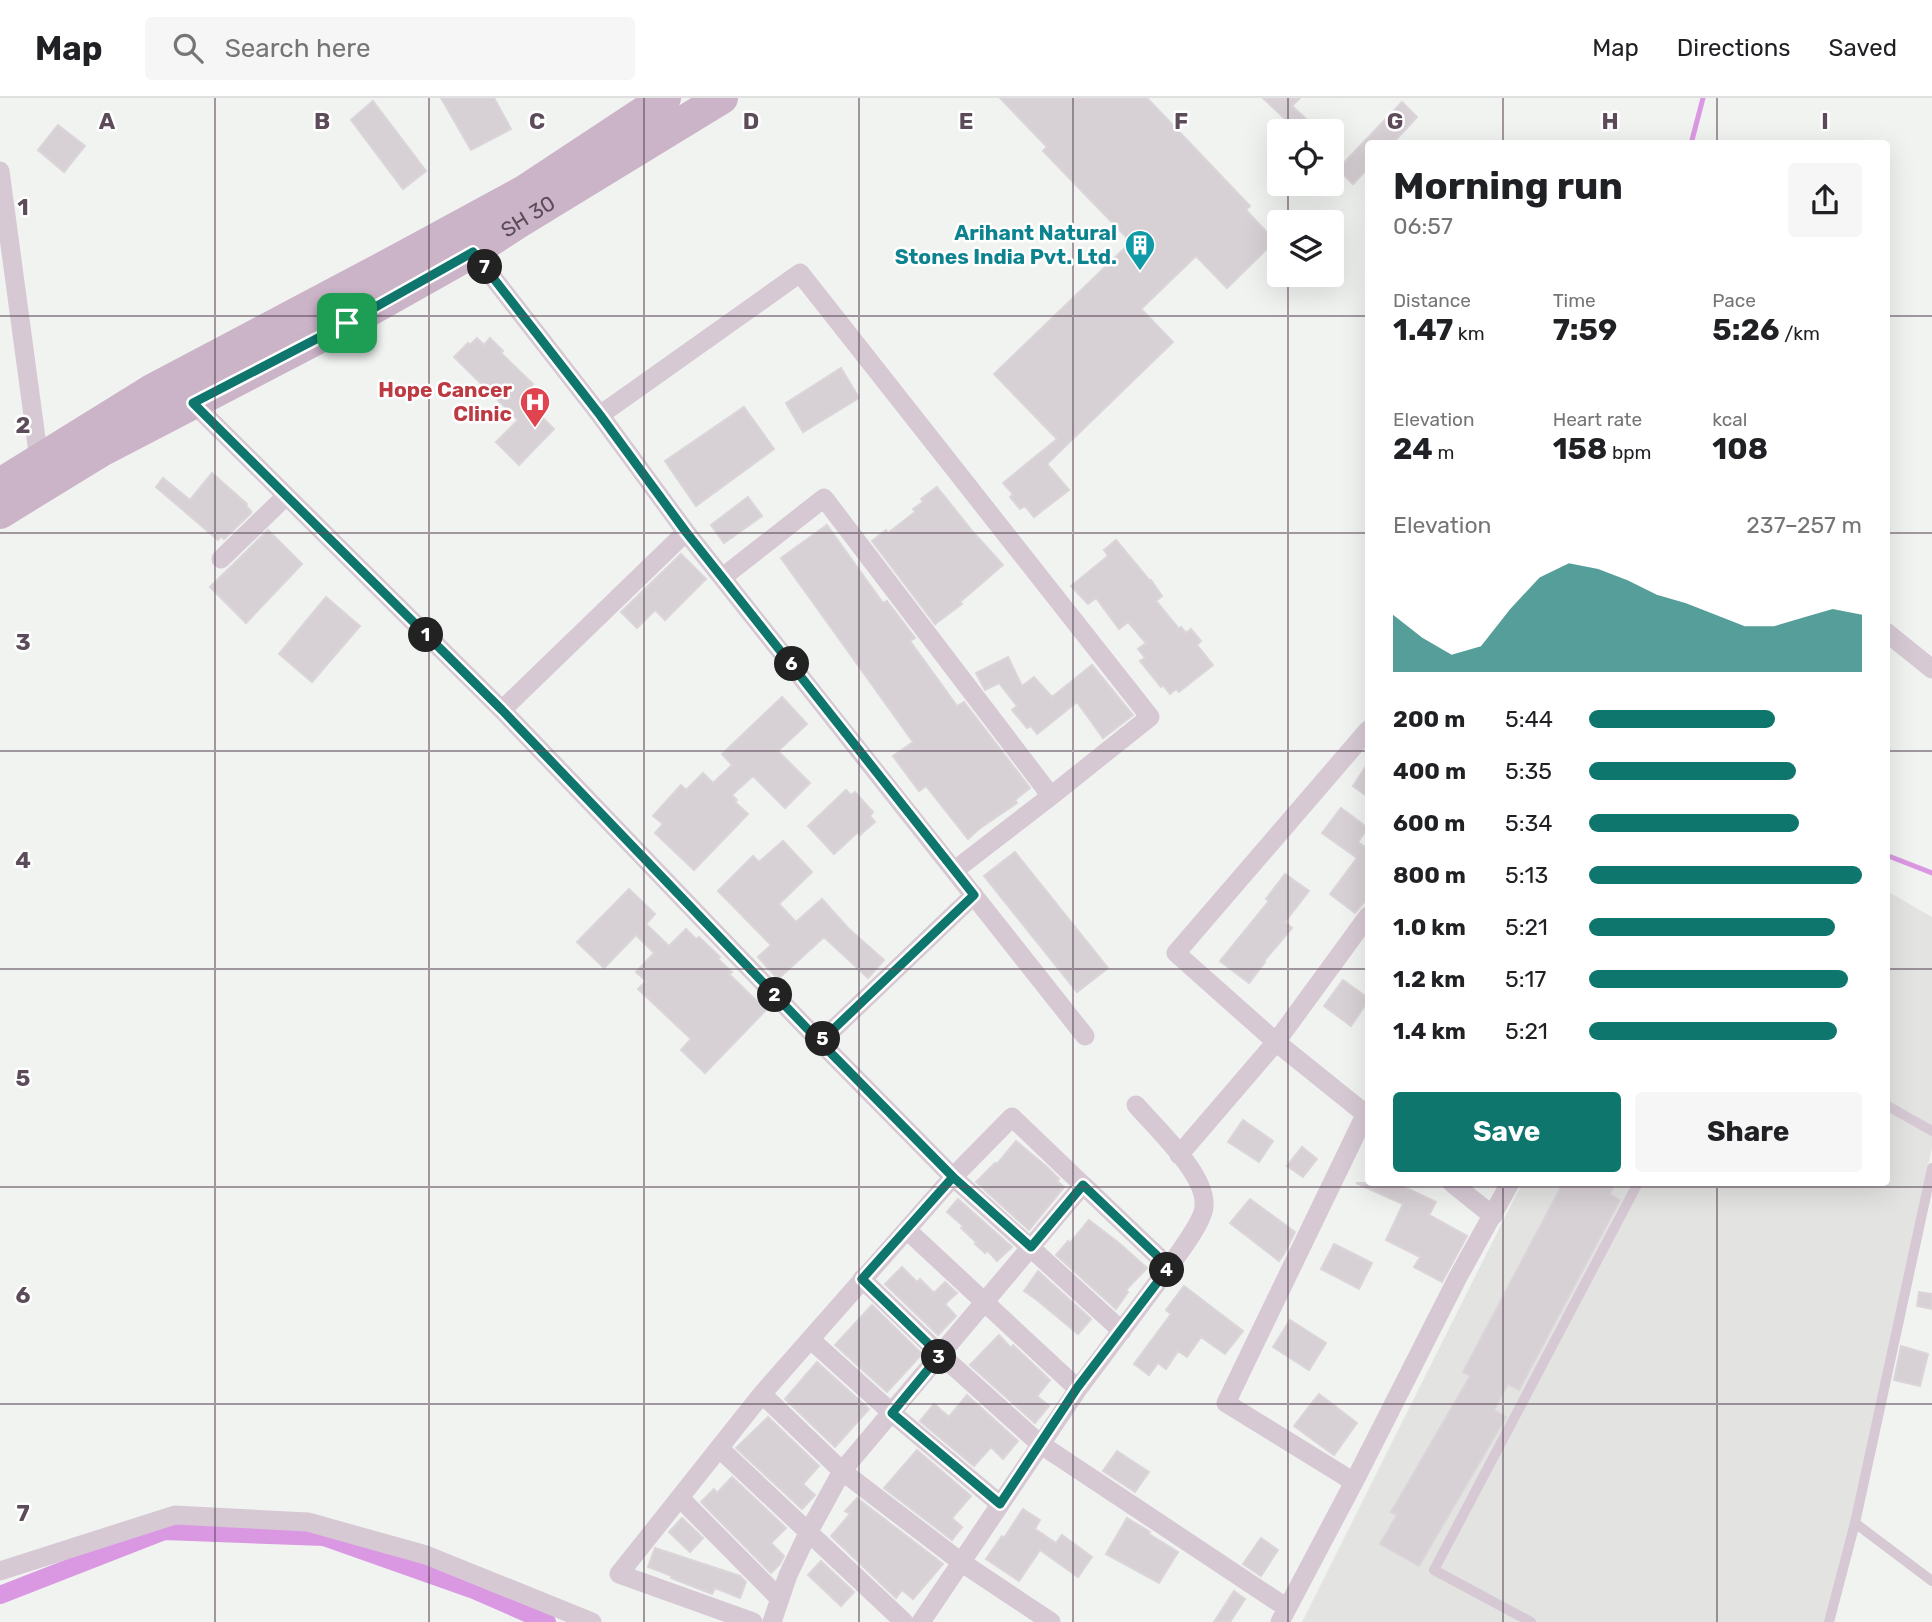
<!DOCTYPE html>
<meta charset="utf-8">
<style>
:root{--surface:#fff;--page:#f6f6f6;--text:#202124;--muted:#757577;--line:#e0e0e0;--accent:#0f766e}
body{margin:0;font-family:Rubik,sans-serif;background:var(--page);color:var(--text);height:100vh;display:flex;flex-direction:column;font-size:26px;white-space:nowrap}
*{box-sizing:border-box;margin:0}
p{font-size:23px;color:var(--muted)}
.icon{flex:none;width:38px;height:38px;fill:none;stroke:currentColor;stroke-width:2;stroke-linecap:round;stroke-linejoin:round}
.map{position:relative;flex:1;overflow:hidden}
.panel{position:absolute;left:1365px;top:42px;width:525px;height:1046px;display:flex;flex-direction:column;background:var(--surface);border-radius:7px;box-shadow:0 7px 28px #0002}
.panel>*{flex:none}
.tools{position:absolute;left:1267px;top:21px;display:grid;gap:14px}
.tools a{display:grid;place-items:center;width:77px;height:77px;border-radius:7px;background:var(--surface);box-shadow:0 7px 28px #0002;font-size:35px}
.pin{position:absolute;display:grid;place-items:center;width:60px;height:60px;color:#fff;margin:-30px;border-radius:14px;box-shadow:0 4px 10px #0006}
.km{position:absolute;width:35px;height:35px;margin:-18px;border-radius:50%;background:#222;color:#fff;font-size:19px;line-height:35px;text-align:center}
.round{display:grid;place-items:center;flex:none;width:74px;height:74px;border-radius:7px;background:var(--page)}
.head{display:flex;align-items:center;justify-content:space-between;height:119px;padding:0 28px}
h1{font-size:38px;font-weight:700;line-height:52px}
.figures{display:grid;grid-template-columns:repeat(3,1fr);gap:10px;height:119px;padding:7px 28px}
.figures div{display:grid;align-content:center}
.figures b{font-size:30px;font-weight:700}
.figures small{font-size:19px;font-weight:400}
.figures p{font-size:19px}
.chart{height:196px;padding:14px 28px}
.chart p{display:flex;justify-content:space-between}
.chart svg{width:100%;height:126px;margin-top:7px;fill:var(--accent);opacity:.7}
.cta{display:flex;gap:14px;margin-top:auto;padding:14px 28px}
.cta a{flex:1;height:80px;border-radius:7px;background:var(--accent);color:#fff;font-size:28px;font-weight:700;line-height:80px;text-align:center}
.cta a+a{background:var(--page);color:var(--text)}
ul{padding:0 28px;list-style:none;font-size:23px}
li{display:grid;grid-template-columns:112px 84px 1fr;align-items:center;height:52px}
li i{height:18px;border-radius:9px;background:var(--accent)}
header{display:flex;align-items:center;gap:42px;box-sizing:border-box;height:98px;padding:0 35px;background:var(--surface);border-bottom:2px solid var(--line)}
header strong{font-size:33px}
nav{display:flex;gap:38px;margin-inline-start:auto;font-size:24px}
.search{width:490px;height:63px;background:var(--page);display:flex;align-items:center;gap:18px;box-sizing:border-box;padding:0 24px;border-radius:7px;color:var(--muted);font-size:26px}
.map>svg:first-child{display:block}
.education{fill:#e3e4e2}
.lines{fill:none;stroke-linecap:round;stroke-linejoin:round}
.stream{stroke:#da98e2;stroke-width:5}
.canal{stroke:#da98e2;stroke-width:18}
.building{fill:#d7d0d5;stroke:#dbd5d9;stroke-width:2}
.lane{stroke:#d6c9d4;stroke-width:10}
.street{stroke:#d6c9d4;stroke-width:19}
.primary{stroke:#ccb4c8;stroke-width:32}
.route-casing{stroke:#fff;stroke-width:14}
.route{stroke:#0f766e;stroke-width:9}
.grid{fill:none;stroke:#5c4b59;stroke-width:2;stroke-opacity:0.55}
.labels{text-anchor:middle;stroke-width:5;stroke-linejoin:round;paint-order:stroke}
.street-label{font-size:21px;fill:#5c4b59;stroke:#fff}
.culture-label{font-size:21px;font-weight:bold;fill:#0d838f;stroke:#fff;text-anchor:end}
.health-label{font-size:21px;font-weight:bold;fill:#be3a42;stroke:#fff;text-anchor:end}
.grid-label{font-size:23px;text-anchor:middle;font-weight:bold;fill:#5c4b59;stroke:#fff;stroke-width:5;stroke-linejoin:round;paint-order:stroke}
</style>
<header>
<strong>Map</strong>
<div class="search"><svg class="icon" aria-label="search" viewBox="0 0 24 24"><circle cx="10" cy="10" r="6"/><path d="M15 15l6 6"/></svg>Search here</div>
<nav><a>Map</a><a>Directions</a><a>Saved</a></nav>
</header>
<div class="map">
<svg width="1932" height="1524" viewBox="0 0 1932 1524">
<rect width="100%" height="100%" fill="#f1f3f1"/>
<path class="education" d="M1887 793 1932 819V1050L1834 1524H1302L1522 1085H1886Z"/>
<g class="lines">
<path class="stream" d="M1691 46 1703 0
M1886 757 1932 775"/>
<path class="canal" d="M0 1497 164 1433 324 1439 474 1492 547 1524"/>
</g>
<path class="building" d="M441 0H494L511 31 471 52Z
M1000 0H1147L1250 108 1246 112 1275 143 1227 190 1196 158 1141 211 1173 244 1047 366 1069 392 1034 419 1025 408 1020 411 1010 399 1013 396 1003 385 1057 341 994 276 1131 144 1043 53 1047 49Z
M1263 0H1300L1292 8 1319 33H1273L1285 21Z
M373 3 426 73 403 91 351 22Z
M1402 4 1417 19 1392 46H1368V70L1353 86 1338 71Z
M58 27 85 48 64 74 38 52Z
M477 240 484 247 490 240 503 253 501 255 533 286 521 298 554 331 519 367 496 344 518 322 454 259 468 245 470 247Z
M841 270 859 300 803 334 786 305Z
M744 309 774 351 696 408 665 363Z
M212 375 247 406 246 408 251 413V415L224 441 221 438 218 442 156 389 163 380 190 402Z
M937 389 973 434 1003 467 960 504 962 506 935 526 872 443 886 432 888 435 915 414 913 411 923 404 921 401Z
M748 399 762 418 724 445 711 427Z
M827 427 883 505 887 503 915 540 910 543 957 608 964 604 1030 690 1015 702 1017 705 979 731 968 741 926 688 919 693 893 658 913 644 781 460Z
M268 432 302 466 246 525 210 489Z
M1116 442 1150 483 1151 482 1162 498 1156 503 1179 531 1181 529 1186 535 1191 531 1201 543 1197 547 1213 567 1179 594 1176 591 1170 596 1163 587 1161 589 1140 563 1145 560 1138 551 1146 545 1128 524 1119 531 1096 500 1088 506 1071 488 1108 458 1104 452Z
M681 456 706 481 665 522 655 512 637 530 621 514Z
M326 499 360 528 312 584 279 556Z
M1008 559 1022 588 1034 579 1052 599 1092 567 1133 617 1103 640 1077 604 1037 636 1031 628 1027 630 1012 612 1017 608 999 585 985 592 976 575Z
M782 599 807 626 778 653 810 685 785 710 753 678 732 697 737 702 735 704 748 716 694 772 655 735 663 726 653 718 681 687 686 692 703 675 713 685 732 667 722 656Z
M1368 665V699L1353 688Z
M846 692 851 697 855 694 873 714 870 718 875 724 860 737 858 734 834 756 808 728Z
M1341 710 1368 730 1358 744 1365 749 1368 744V800L1355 815 1330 796 1357 760 1322 735Z
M783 743 812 774 779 806 796 824 822 801 848 830 884 862 868 880 824 839 778 881 758 859 771 847 718 793 753 758 759 764Z
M1015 754 1108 870 1077 894 984 778Z
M1285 776 1309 793 1285 824 1292 830 1264 863 1265 864 1249 885 1220 863 1269 803 1266 801Z
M629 791 655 816 646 826 669 848 686 831 696 841 699 839 720 859 718 861 732 874 729 876 766 912 705 975 681 952 691 941 638 891 646 883 636 874 654 855 636 837 604 870 577 844Z
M1343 882 1368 900V903L1351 928 1324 908Z
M1243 1022 1273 1043 1259 1064 1228 1044Z
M1016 1043 1047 1069 1059 1081 1057 1083 1064 1089 1029 1132 976 1084 995 1065 997 1066Z
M1302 1049 1317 1061 1303 1079 1287 1068Z
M1356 1085H1396L1436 1104 1429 1117 1467 1138 1442 1184 1414 1169 1420 1159 1386 1142 1403 1106Z
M1563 1085H1604L1613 1090 1610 1096 1620 1102 1519 1292 1508 1286 1494 1312 1506 1319 1419 1468 1380 1446 1397 1417 1391 1414 1470 1278 1463 1274Z
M958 1101 1012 1149 997 1163 988 1153 985 1155 975 1146 977 1145 961 1130 963 1128 947 1114Z
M1250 1101 1295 1134 1284 1156 1279 1163 1230 1125Z
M1089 1122 1119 1145 1147 1170 1126 1192 1128 1194 1116 1211 1056 1157 1068 1143 1070 1145Z
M1334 1146 1372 1165 1359 1191 1321 1171Z
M902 1169 917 1184 920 1181 934 1195 945 1184 957 1195 945 1206 956 1218 938 1237 885 1186Z
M1038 1173 1091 1221 1078 1236 1037 1202 1024 1193Z
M1184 1188 1243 1233 1225 1256 1201 1239 1187 1259 1178 1253 1166 1271 1158 1265 1149 1277 1134 1266 1171 1216 1166 1212Z
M1919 1194 1932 1196V1211L1917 1208Z
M872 1207 922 1256 887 1294 835 1247Z
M1290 1222 1326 1245 1309 1272 1273 1249Z
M999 1237 1011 1250 1013 1247 1050 1282 1037 1298 1049 1308 1035 1325 970 1267Z
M1901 1248 1928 1256 1920 1288 1894 1282Z
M817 1264 869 1311 835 1349 785 1301Z
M1319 1296 1357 1325 1334 1357 1294 1328Z
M967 1297 1018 1343 1003 1361 991 1349 974 1368 920 1323 934 1306 949 1319Z
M768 1319 819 1368 803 1386 815 1397 802 1411 736 1350Z
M917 1352 971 1398 952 1420 962 1429 952 1442 884 1390Z
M1117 1353 1149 1374 1135 1394 1103 1373Z
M732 1379 786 1430 771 1445 784 1458 780 1466 771 1475 701 1404 714 1391 717 1395Z
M857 1400 943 1466 913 1501 902 1492 896 1500 831 1438 850 1416 845 1413Z
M1023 1411 1040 1422 1035 1431 1056 1445 1062 1437 1092 1459 1078 1479 1040 1452 1019 1483 986 1461 1002 1438 1004 1440Z
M682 1420 703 1440 690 1454 669 1434Z
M1127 1420 1147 1432 1150 1434 1149 1436 1178 1454 1159 1485 1106 1456Z
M1261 1440 1278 1452 1261 1478 1243 1466Z
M655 1450 740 1478 746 1484 740 1500 715 1490 712 1496 671 1480 672 1478 648 1469Z
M821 1463 854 1494 841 1508 808 1477Z
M1234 1493 1245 1501 1230 1524H1214Z"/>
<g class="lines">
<path class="lane" d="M1886 1007 1932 1033
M1855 1425 1932 1483
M1531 1524 1434 1472 1638 1085
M1829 1524 1855 1425 1932 1070"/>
<path class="street" d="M0 73 39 362
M473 154 600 317 686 434 1085 938
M193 305 502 612 820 944 974 797
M600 317 800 175 1150 619 1051 698 955 772
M221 461 286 398
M723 479 824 400 1051 698
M1886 534 1932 571
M502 612 686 434
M1368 818 1276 944 1368 1018
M820 944 953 1079 1122 1233
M1136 1007C1156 1030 1207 1077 1204 1108 1204 1123 1178 1156 1169 1169
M1179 1057 1276 944 1176 855 1368 632
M1452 1085 1493 1118
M907 1132 1078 1291
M862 1181 941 1257 1040 1346 1287 1510
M810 1241 892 1315 1000 1406
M762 1296 842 1373 961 1464 1051 1524
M720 1351 904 1524
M1354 1384 1226 1305 1368 1011
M680 1400 780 1501
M0 1473 175 1417 308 1424 426 1457 592 1524
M753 1524 619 1476 762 1296 953 1079 1012 1019 1083 1087 842 1373 808 1435 788 1477 772 1524
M921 1524 1078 1291 1169 1169 1083 1087
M1280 1524 1354 1384 1458 1179 1510 1085"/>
<g class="primary">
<path d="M0 386 150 293 401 160 524 93 665 0"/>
<path id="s1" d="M0 415 101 353 347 225 473 154 519 124 722 0"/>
</g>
</g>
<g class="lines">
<g class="route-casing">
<path id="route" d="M347 225 193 305 502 612 820 944 953 1079 862 1181 940 1257 892 1315 1000 1406 1077 1290 1169 1169 1083 1087 1031 1149 953 1079 820 944 974 797 686 434 600 317 473 154 347 225"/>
</g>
<use href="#route" class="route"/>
</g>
<path class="grid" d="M215 0V1524M429 0V1524M644 0V1524M859 0V1524M1073 0V1524M1288 0V33M1503 0V46M1717 0V46M1288 86V124M1288 177V1524M0 218H1368M1886 218H1932M0 435H1368M1886 435H1932M0 653H1368M1886 653H1932M0 871H1368M1886 871H1932M1503 1085V1524M1717 1085V1524M0 1089H1932M0 1306H1932"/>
<defs>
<g id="building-pin" transform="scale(1.575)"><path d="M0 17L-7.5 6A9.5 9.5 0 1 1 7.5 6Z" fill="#0f9aa8" stroke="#fff"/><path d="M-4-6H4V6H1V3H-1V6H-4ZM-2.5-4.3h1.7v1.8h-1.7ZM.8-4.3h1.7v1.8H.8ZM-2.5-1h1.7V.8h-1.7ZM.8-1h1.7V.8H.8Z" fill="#fff"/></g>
<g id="hospital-pin" transform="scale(1.575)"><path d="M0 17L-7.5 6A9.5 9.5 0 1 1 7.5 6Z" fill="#e0444e" stroke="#fff"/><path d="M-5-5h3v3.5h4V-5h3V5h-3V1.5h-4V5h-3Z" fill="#fff"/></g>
</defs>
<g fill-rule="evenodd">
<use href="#building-pin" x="1140" y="147"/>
<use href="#hospital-pin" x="535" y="304"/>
</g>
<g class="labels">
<g class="street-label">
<text dy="7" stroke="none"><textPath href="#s1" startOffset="606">SH 30</textPath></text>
</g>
<g class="culture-label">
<text x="1117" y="142">Arihant Natural<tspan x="1117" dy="24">Stones India Pvt. Ltd.</tspan></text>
</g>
<g class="health-label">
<text x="512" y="299">Hope Cancer<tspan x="512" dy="24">Clinic</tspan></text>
</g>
</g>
<g class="grid-label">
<text x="107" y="31">A</text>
<text x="322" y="31">B</text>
<text x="537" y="31">C</text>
<text x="751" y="31">D</text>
<text x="966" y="31">E</text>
<text x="1181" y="31">F</text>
<text x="1395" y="31">G</text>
<text x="1610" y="31">H</text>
<text x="1825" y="31">I</text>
<text x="23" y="117">1</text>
<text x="23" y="335">2</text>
<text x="23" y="552">3</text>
<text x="23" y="770">4</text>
<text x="23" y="988">5</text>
<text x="23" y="1205">6</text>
<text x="23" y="1423">7</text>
</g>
</svg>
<div class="tools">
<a><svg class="icon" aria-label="locate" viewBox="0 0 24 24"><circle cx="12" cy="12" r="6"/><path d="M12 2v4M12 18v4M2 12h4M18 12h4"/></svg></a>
<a><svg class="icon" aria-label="layers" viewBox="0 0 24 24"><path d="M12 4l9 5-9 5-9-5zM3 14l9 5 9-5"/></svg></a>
</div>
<div class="pin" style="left:347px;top:225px;background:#1e9e55"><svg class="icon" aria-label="arrive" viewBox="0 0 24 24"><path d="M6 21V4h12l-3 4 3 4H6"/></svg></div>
<b class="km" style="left:426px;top:537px">1</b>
<b class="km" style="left:775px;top:897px">2</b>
<b class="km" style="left:939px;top:1259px">3</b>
<b class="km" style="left:1167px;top:1172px">4</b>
<b class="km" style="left:823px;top:941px">5</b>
<b class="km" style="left:792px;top:566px">6</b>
<b class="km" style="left:485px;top:169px">7</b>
<section class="panel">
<div class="head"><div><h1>Morning run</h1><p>06:57</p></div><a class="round"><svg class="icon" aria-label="share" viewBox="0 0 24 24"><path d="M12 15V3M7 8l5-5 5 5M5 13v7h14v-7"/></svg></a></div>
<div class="figures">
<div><p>Distance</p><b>1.47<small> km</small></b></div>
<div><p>Time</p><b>7:59</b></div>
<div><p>Pace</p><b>5:26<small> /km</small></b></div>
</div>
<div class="figures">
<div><p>Elevation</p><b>24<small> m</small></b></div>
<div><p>Heart rate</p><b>158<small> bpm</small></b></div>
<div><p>kcal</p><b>108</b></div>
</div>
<div class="chart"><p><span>Elevation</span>237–257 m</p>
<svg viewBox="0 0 160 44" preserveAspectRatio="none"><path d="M0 44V24L10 32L20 38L30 35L40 22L50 11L60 6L70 8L80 12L90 17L100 20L110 24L120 28L130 28L140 25L150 22L160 24V44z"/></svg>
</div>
<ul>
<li><b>200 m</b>5:44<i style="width:68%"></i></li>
<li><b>400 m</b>5:35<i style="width:76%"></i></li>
<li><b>600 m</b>5:34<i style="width:77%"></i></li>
<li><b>800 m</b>5:13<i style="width:100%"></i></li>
<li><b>1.0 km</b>5:21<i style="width:90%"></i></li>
<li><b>1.2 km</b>5:17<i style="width:95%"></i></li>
<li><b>1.4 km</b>5:21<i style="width:91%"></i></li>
</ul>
<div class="cta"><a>Save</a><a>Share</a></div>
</section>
</div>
